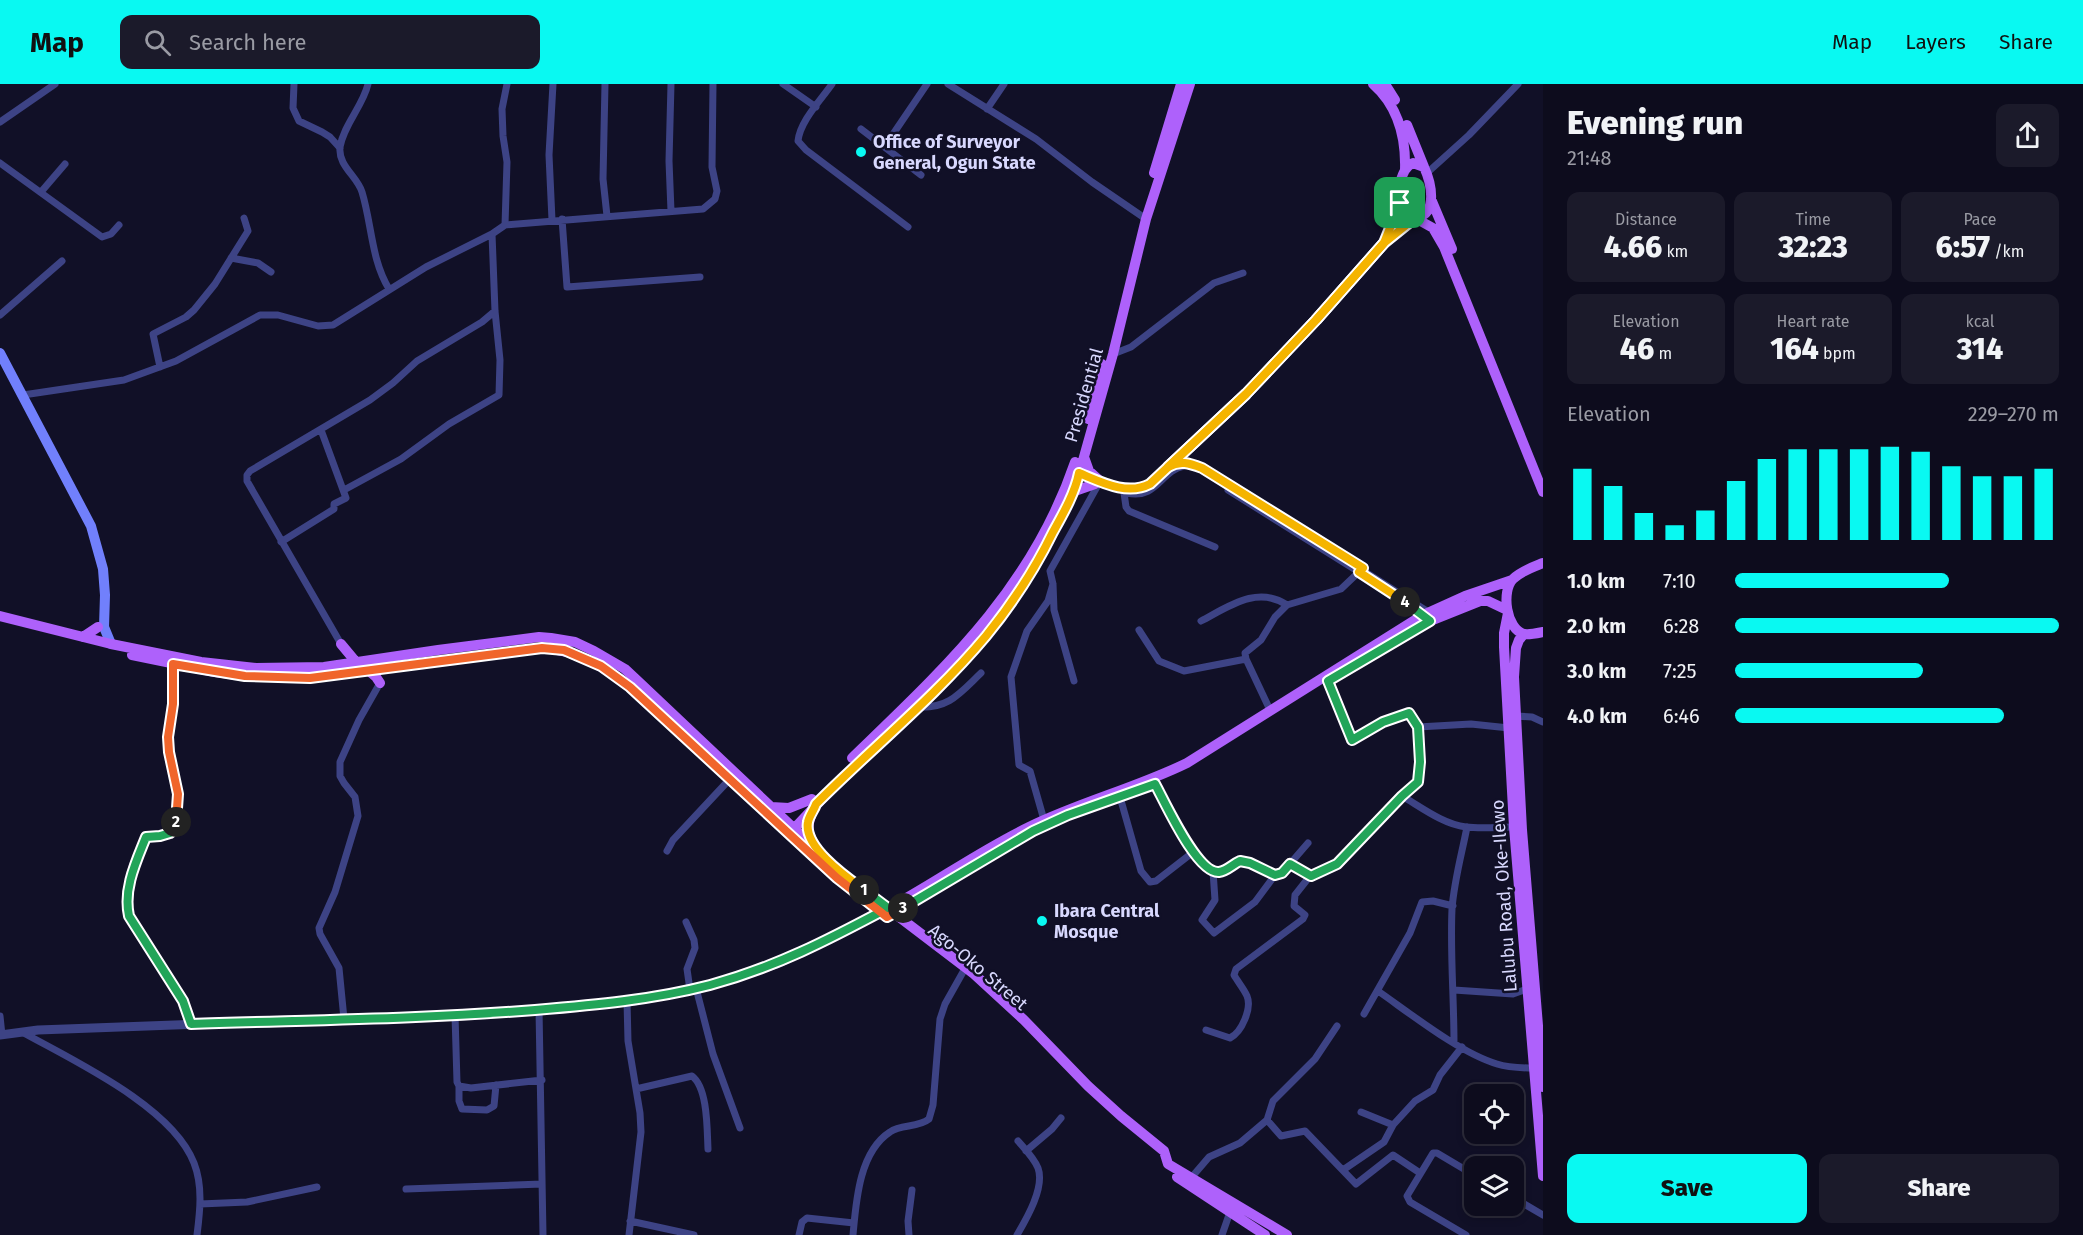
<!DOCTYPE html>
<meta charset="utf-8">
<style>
:root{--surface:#0d0c1d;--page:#1b1a2a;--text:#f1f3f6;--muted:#9a9ba4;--line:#2d2c3b;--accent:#09f9f2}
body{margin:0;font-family:"Fira Sans",sans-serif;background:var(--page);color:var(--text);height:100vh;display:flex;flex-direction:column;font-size:22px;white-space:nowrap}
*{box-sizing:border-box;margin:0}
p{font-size:20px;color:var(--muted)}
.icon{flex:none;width:33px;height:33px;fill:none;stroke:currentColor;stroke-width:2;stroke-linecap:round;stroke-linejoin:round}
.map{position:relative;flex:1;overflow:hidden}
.side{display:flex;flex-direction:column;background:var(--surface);width:540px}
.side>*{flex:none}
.controls{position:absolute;left:1464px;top:1000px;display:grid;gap:12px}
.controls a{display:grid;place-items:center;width:60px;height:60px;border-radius:12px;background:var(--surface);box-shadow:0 3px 9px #0003,0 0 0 2px var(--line);font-size:30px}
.pin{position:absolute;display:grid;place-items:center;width:51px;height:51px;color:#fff;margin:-26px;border-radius:12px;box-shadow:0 3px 9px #0006}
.km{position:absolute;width:30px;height:30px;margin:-15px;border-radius:50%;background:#222;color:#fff;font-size:16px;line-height:30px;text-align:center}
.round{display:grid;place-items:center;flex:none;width:63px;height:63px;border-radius:12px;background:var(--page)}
.overview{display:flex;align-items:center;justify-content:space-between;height:102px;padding:0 24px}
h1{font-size:33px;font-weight:800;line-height:45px}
.metrics{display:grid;grid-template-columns:repeat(3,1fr);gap:9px;height:102px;padding:6px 24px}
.metrics div{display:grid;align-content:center;border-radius:12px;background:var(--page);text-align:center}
.metrics b{font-size:30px;font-weight:800}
.metrics small{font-size:16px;font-weight:400}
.metrics p{font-size:16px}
.chart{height:168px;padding:12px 24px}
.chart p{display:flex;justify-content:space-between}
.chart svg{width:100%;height:108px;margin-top:6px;stroke:var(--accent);stroke-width:6}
.action{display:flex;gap:12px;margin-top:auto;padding:12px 24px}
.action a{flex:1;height:69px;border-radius:12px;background:var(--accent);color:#111;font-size:24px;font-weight:800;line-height:69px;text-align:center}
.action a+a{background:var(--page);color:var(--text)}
ul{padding:0 24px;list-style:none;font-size:20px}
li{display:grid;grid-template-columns:96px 72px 1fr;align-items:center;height:45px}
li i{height:15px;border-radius:8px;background:var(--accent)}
header{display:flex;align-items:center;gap:36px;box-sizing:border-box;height:84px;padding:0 30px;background:var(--accent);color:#111}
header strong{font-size:28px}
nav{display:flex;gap:33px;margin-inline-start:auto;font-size:21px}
.search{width:420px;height:54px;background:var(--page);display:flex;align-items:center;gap:15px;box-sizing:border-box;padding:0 21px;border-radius:12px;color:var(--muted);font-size:22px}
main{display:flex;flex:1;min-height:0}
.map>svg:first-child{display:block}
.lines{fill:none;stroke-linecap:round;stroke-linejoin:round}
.minor{stroke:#3d4385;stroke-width:7}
.tertiary{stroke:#3d4385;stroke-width:9}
.secondary{stroke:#7180fc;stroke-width:10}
.primary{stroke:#ae61fb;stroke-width:10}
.split-1-casing{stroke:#fff;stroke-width:12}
.split-2-casing{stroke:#fff;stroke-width:12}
.split-3-casing{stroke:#fff;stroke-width:12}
.split-4-casing{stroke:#fff;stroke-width:12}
.split-5-casing{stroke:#fff;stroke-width:12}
.split-1{stroke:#f5b400;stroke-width:8}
.split-2{stroke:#22a559;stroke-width:8}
.split-3{stroke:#f0652b;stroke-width:8}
.split-4{stroke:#22a559;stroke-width:8}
.split-5{stroke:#f5b400;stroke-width:8}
.poi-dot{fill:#09f9f2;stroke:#111027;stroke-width:2}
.labels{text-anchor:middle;stroke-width:5;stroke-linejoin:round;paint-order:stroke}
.poi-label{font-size:18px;font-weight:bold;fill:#d8d8fe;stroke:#111027;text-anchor:start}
.street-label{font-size:18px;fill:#d8d8fe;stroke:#111027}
</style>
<header>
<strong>Map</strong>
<div class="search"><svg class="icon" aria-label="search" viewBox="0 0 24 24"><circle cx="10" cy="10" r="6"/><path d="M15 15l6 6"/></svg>Search here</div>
<nav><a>Map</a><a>Layers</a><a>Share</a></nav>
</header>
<main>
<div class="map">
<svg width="1543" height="1151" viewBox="0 0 1543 1151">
<rect width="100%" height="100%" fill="#111027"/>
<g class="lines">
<path class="minor" d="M294 0 293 24 299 37 322 48 330 53 340 64
M368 0C363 22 344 40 340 63 338 82 357 92 362 108 372 141 371 175 389 205
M605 0 603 95 607 132
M671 0 669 77 671 127
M783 0 816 23
M832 0C821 16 800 37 798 57L806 66 908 143
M948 0 1036 55 1092 98 1146 135
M987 25 1004 0
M0 38 55 0
M861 45 921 91
M885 62 927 0
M0 79 102 153 111 150 119 141
M1427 89 1469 51 1518 0
M41 108 65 80
M562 135 567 203 700 193
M552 136 549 71 553 0
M505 141 507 78 503 52 502 25 507 0
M1384 159 1400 119
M231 174 258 179 271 188
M0 231 62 177
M1113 270 1131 263 1214 199 1243 189
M160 283 153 250 186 233 194 226 215 200 248 147 244 134
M23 311 124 296 176 277 260 231H278L318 242 333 241 426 183 492 150 505 141 703 125 715 115 717 107 712 83 713 0
M1172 380 1246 310 1316 236 1384 159 1415 134
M1076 388C1091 395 1120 408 1135 406 1166 402 1161 366 1201 384L1430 529
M344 406 401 375 449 340 499 311 500 276 495 227 492 150
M1228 406 1359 488 1425 533
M1124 409 1126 423 1129 427 1215 463
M1127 409C1157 416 1161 386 1184 382
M281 458 334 425V420L346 414 321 346
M1201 537C1228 523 1257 501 1287 521
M1139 546 1159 577 1184 587 1246 575
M341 560 247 397V391L250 387 370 316 393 299 417 277 482 238 495 227
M173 580V620L168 653 169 668 178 710 175 745C166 753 157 752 146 753 136 778 123 805 129 832L183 917 191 940
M1074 597 1054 526 1053 500 1050 487 1098 401
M917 623C949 625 960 609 981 589
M1270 626 1246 575 1245 569 1261 556 1275 533 1287 521 1341 505 1361 486
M1516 632 1532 633 1543 638
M1418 643 1471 640 1509 644
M1155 700C1165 718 1197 790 1219 788 1227 787 1233 780 1240 777L1250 779 1275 791 1282 789 1308 759
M1402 712C1421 723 1443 740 1466 743 1482 745 1499 743 1514 743
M1120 713 1141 787 1150 798 1156 797 1192 769
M1044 736 1030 687 1019 681 1011 593 1027 547 1048 517 1053 500
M667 767 673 756 729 696
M1290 780 1310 792
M1213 787 1215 816 1202 836 1214 849 1255 818 1275 791
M686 838 694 856 695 864 687 885 690 906
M696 904 713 970 740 1044
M1454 906 1513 910 1527 905
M1378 907C1411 930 1460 969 1497 980 1509 984 1522 984 1534 984
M627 917 628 957 640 1029 641 1048 629 1151
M539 925 543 1151
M1364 930 1410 849 1422 818 1433 817 1453 822
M455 931 457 998 459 1002 471 1004 542 996
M0 932 2 951
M344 935 339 884 320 850 319 844 335 808 358 732 355 713 344 699 340 692V678L359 636 380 599
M1206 946 1230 954C1242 948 1252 924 1247 912 1244 905 1238 898 1234 891L1236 885 1303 835 1305 831 1294 822 1295 811 1310 792 1337 780 1402 712 1418 698 1420 678 1418 643 1409 629 1383 638 1352 656 1328 597
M22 948C72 976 172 1022 194 1079 203 1102 200 1127 197 1151
M1454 959C1454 914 1450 869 1452 825 1454 797 1462 769 1467 743
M459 1002V1017L462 1025 487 1026 494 1022 496 1001
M636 1005 692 992C708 1004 707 1046 708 1065
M1361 1028 1393 1041 1415 1017 1433 1006 1440 991 1462 963
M1267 1036 1281 1052 1305 1047 1356 1100 1393 1071 1420 1089
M1026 1067 1052 1045 1061 1034
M1343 1086 1384 1058 1393 1041
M1191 1094 1209 1073 1240 1059 1267 1036 1273 1017 1315 975 1337 942
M406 1105 542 1100
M1514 1114 1543 1131
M200 1120 247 1118 317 1103
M630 1137 694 1151
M799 1151 802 1138 807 1134 854 1139
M853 1151C856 1118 859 1068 890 1048 901 1040 918 1044 929 1035L933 1021 940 935 945 920 963 888
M909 1151 908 1137 912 1106
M1017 1151C1027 1134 1045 1103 1038 1084 1034 1074 1025 1065 1018 1057
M1222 1151 1230 1128
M1466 1151 1410 1118 1407 1112 1433 1069H1437L1474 1091"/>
<path class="tertiary" d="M0 951 38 946 480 930 634 917 709 901 777 880 854 843 882 827"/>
<path class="secondary" d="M0 269 91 442 103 485 105 511 104 543 111 560"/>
<path class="primary" d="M1373 0C1398 22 1406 54 1405 86
M1385 0 1395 16
M1407 41 1424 83
M1413 79 1424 83C1431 98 1439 131 1415 134 1409 131 1403 127 1401 120 1396 109 1401 84 1413 79Z
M1154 89 1181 0
M1431 115 1452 165
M1415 134 1433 144 1444 163 1543 408
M1088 335 1102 280
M1084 373 1089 387 1100 397
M1072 408 1095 400
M1543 479C1533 483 1521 487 1513 495 1501 507 1506 545 1524 550 1529 551 1538 549 1543 548
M1508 529 1504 549V563L1514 743 1543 1092
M0 532 111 560 201 578 256 584 324 583 438 566 539 553 551 554 575 558 594 567 625 585 641 600 840 788 974 890 1024 936 1088 1002 1121 1032 1164 1067 1168 1080 1287 1151
M1524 550 1519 556 1516 564 1514 593 1522 746 1543 1003
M83 553 98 543
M341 560 356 578
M1382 564 1430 537 1480 517H1488L1507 526
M132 571 215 588 245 592 310 594 542 564C576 566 604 582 630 603L828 786
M369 587 376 593 380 599
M852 674C945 584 1032 505 1075 378
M771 723 789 724 812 715
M813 727C807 740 807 748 814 760
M791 748 837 699 917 623 984 554 1021 504 1049 457 1078 394 1113 270 1146 135 1190 0
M885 826C934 800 979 767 1029 743 1080 718 1136 704 1187 679L1423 531 1465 512 1512 496
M887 833 921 813
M1177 1093 1265 1151"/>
</g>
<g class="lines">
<g class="split-1-casing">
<path id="split-1" d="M864 806C846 793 803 763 808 738 809 732 814 726 816 720 872 664 935 613 986 552 1012 520 1035 485 1053 448 1063 430 1075 409 1079 389 1101 398 1127 412 1150 400L1246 310 1316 236 1384 159 1400 119"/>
</g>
<g class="split-2-casing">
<path id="split-2" d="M176 738 175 745 170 749 160 752 146 753C136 778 123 805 129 832L183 917 191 940C305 936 421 935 535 926 594 921 652 916 710 901 776 883 828 856 888 824L864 806"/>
</g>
<g class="split-3-casing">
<path id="split-3" d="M176 738 178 710 169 668 168 653 173 620V580L245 592 310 594 542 564 564 566 601 582 630 603 837 794 887 833 903 824"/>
</g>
<g class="split-4-casing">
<path id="split-4" d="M903 824 1033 747 1068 731 1155 700C1165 718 1197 790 1219 788 1227 787 1233 780 1240 777L1250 779 1275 791 1282 789 1290 780 1311 792 1337 780 1402 712 1418 698 1420 678 1418 643 1409 629 1383 638 1352 656 1328 597 1430 537 1405 518"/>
</g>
<g class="split-5-casing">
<path id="split-5" d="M1400 119 1408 130 1415 134 1384 159 1316 236 1246 310 1168 383C1180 376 1189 379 1202 384L1363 484 1359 488 1405 518"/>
</g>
<use href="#split-1" class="split-1"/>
<use href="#split-2" class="split-2"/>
<use href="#split-3" class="split-3"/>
<use href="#split-4" class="split-4"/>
<use href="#split-5" class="split-5"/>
</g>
<g class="poi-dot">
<circle cx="861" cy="68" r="6"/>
<circle cx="1042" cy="837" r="6"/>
</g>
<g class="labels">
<g class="poi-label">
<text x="873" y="64">Office of Surveyor<tspan x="873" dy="21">General, Ogun State</tspan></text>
<text x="1054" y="833">Ibara Central<tspan x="1054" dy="21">Mosque</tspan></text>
</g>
<g class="street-label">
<text transform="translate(1084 311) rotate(-74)" y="6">Presidential</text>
<text transform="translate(1504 812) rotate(-94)" y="6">Lalubu Road, Oke-Ilewo</text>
<text transform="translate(978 883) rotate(40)" y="6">Ago-Oko Street</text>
</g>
</g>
</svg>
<div class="controls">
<a><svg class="icon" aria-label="locate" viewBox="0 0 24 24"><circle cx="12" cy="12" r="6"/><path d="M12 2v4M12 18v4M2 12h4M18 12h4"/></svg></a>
<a><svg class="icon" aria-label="layers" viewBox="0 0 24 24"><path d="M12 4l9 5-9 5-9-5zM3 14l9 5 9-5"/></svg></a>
</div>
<div class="pin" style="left:1400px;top:119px;background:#1e9e55"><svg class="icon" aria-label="arrive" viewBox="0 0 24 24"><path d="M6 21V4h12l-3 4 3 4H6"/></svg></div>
<b class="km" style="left:864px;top:806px">1</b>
<b class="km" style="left:176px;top:738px">2</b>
<b class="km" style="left:903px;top:824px">3</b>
<b class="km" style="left:1405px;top:518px">4</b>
</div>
<section class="side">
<div class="overview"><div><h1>Evening run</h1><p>21:48</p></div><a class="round"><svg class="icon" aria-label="share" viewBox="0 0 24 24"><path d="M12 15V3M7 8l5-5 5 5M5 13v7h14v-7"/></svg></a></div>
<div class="metrics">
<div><p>Distance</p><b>4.66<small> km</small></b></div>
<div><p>Time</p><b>32:23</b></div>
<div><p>Pace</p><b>6:57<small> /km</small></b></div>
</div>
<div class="metrics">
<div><p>Elevation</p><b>46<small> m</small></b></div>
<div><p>Heart rate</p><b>164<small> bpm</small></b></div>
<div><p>kcal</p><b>314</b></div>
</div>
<div class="chart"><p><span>Elevation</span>229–270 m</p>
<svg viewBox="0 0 160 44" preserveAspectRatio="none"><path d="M5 44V15M15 44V22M25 44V33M35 44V38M45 44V32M55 44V20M65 44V11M75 44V7M85 44V7M95 44V7M105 44V6M115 44V8M125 44V14M135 44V18M145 44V18M155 44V15"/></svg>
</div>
<ul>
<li><b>1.0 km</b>7:10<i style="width:66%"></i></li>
<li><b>2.0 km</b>6:28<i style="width:100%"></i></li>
<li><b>3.0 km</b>7:25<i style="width:58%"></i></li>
<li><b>4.0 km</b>6:46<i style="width:83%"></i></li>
</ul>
<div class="action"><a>Save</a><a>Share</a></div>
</section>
</main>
